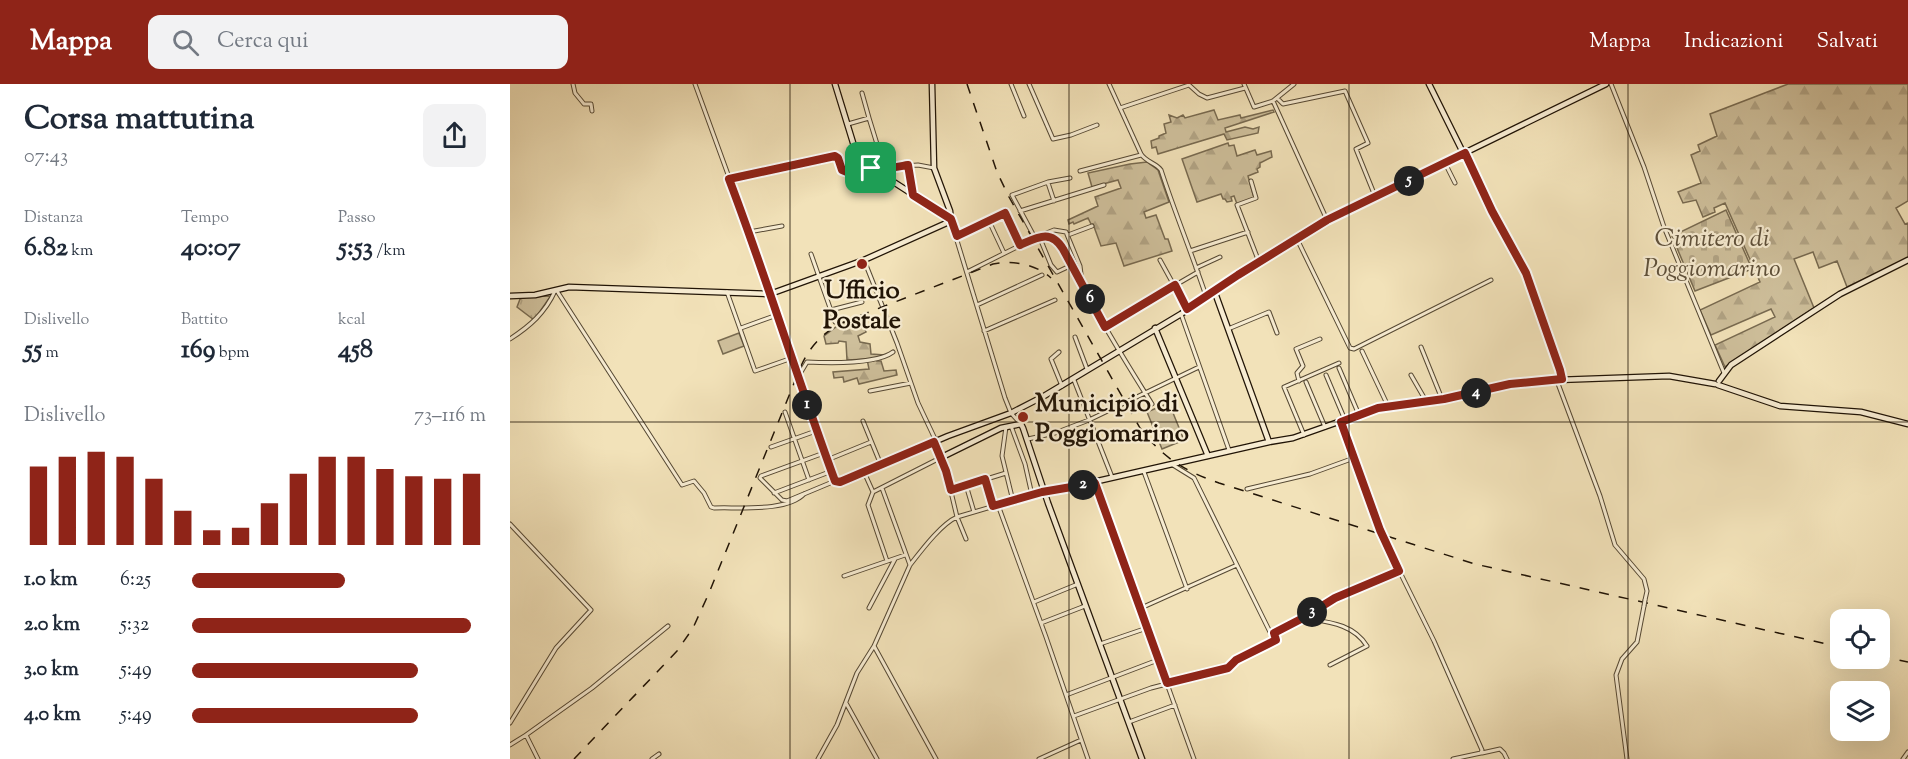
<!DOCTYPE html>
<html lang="it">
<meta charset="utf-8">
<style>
:root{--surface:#fff;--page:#f2f2f3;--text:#1f2937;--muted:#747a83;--accent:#8f2418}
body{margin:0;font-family:"Sorts Mill Goudy",serif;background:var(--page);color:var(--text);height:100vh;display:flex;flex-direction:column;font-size:22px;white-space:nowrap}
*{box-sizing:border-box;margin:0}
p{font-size:20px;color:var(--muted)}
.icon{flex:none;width:33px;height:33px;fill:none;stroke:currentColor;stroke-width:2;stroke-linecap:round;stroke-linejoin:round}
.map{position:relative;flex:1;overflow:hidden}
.panel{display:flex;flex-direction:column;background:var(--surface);width:510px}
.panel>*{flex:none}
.fabs{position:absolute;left:1320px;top:525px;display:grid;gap:12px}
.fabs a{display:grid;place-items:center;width:60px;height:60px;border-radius:12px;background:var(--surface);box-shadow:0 6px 24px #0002;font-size:30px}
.pin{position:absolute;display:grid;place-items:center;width:51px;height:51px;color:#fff;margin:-26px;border-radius:12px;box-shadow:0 3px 9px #0006}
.km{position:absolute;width:30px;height:30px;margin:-15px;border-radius:50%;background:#222;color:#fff;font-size:16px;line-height:30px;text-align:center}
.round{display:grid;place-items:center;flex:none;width:63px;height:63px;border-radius:12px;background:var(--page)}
.overview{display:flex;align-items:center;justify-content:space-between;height:102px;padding:0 24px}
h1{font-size:33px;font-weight:700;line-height:45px}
.metrics{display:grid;grid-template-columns:repeat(3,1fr);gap:9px;height:102px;padding:6px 24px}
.metrics div{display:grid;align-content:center}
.metrics b{font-size:26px;font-weight:700}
.metrics small{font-size:16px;font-weight:400}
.metrics p{font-size:16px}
.chart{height:168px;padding:12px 24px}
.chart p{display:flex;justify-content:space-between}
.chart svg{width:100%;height:108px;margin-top:6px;stroke:var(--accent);stroke-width:6}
ul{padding:0 24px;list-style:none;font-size:20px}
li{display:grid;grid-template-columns:96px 72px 1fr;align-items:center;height:45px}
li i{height:15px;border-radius:8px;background:var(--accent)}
header{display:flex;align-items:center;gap:36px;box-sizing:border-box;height:84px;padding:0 30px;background:var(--accent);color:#fff}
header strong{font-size:28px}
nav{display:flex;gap:33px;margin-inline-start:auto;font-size:21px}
.search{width:420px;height:54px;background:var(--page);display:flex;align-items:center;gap:15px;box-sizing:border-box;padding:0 21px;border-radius:12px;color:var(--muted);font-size:22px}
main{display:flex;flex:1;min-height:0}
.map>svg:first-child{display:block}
.grass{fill:url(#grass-tufts);stroke:#786a50;stroke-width:1.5}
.forest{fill:url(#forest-firs);stroke:#786a50;stroke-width:1.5}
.cemetery{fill:url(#cemetery-stones);stroke:#786a50;stroke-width:1.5}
.garden{fill:#cebf9b;stroke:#786a50;stroke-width:1.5}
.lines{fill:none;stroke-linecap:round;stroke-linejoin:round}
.street-casing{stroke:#554833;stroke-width:5}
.secondary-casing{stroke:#211406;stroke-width:7}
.street{stroke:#f7ecd2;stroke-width:3}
.secondary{stroke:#f7ecd2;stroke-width:4.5}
.rail{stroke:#211406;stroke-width:1.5;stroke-dasharray:10 10;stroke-linecap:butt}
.street-bridge-casing{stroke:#554833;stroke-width:5;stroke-linecap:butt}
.street-bridge{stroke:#f7ecd2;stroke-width:3}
.route-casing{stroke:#fff;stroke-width:12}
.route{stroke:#8f2418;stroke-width:8}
.grid{fill:none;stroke:#211406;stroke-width:1.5;stroke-opacity:0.55}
.poi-dot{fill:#8f2418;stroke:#f7ecd2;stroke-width:2}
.labels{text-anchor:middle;stroke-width:4.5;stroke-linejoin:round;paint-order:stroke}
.park-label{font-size:26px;font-style:italic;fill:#5e503a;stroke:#f7ecd2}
.poi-label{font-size:26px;font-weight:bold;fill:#211406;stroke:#f7ecd2}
</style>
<header>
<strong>Mappa</strong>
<div class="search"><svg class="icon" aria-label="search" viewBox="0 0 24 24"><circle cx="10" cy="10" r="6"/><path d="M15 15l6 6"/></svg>Cerca qui</div>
<nav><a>Mappa</a><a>Indicazioni</a><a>Salvati</a></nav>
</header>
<main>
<section class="panel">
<div class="overview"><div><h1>Corsa mattutina</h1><p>07:43</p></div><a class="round"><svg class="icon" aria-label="share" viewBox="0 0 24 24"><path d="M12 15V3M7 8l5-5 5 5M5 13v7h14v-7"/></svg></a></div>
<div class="metrics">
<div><p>Distanza</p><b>6.82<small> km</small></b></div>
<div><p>Tempo</p><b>40:07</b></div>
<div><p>Passo</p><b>5:53<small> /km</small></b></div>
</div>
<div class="metrics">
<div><p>Dislivello</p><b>55<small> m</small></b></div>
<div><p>Battito</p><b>169<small> bpm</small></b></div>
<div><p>kcal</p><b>458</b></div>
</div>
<div class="chart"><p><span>Dislivello</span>73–116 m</p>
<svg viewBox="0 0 160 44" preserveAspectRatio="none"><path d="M5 44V12M15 44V8M25 44V6M35 44V8M45 44V17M55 44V30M65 44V38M75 44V37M85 44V27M95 44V15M105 44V8M115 44V8M125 44V13M135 44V16M145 44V17M155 44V15"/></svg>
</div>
<ul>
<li><b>1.0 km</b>6:25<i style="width:52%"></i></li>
<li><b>2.0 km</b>5:32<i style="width:95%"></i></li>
<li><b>3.0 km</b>5:49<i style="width:77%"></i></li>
<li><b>4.0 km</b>5:49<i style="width:77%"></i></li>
</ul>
</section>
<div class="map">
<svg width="1398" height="675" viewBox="0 0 1398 675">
<defs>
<pattern id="grass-tufts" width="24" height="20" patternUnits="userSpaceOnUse" patternTransform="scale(1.5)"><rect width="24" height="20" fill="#cebf9b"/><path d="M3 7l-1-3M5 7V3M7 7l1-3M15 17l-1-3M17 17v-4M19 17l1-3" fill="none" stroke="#b1a384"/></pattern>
<pattern id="forest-firs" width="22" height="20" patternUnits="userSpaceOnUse" patternTransform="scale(1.5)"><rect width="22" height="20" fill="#cebf9b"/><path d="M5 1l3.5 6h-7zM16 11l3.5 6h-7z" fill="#b1a384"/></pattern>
<pattern id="cemetery-stones" width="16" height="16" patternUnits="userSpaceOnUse" patternTransform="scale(1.5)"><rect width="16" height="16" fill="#cebf9b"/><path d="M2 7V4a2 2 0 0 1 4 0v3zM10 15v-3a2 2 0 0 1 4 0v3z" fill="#b1a384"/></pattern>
</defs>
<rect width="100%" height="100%" fill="#f2e2b9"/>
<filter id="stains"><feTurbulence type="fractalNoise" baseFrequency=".00333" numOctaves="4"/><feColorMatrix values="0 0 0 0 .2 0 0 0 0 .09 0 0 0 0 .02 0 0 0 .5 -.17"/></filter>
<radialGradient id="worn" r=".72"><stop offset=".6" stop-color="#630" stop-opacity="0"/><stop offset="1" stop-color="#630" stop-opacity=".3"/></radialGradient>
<path class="grass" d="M17 213 39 212 40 213 24 236 7 223 10 215Z"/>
<path class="forest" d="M1278 0H1398V117L1386 124 1395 140 1398 139V174L1337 203 1327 177 1309 184 1303 168 1284 175 1304 224 1215 283 1205 261 1265 233 1261 225 1201 251 1190 226 1250 198 1215 119 1204 124 1205 128 1193 133 1186 116 1173 119 1168 108 1191 99 1181 71 1190 67 1188 61 1207 52 1200 30Z
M704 26 708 36 730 31 731 34 763 26 764 28 715 44 716 48 735 43 743 45 749 43 748 49 717 56 714 50 648 70 646 63 642 64 641 57 649 54V52L656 49 654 40 661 38 659 31 667 34 673 31 675 34Z
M718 59 719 62 724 61 727 72 745 66 747 71 761 67 762 73 750 79V83L747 85 748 88 738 92 744 114 727 120 724 112 721 113 722 117 717 118 715 115H713L711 110 687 118 672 75Z
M637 78 648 86 659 118 634 128 636 134 646 131 655 155H658L662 167 614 182 606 159 591 162 583 140H581L578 134 564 140 563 138 559 140 558 136 588 122 585 113 611 104 608 96 582 103 578 89 620 80Z
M349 233 356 248 348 252 350 258 360 260 361 270 375 271 368 274 367 277H371L374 287 386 286 387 291 349 300 347 294 334 298 333 293 324 294 323 288 359 285 357 275 337 276 336 258 329 257 328 259 316 260 314 252 330 240Z"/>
<path class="cemetery" d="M1216 126 1242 185 1185 207 1162 152Z"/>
<path class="garden" d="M229 249 234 262 213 270 208 257Z
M659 319 674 356 652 365 637 328Z"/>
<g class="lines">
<g class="street-casing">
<path id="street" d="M63 0 65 9 74 20H81L82 27
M185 0 239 148 260 210
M501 0 514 32
M519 0 543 55 561 51 587 41
M599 0 631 70C636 78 646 79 651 86 665 129 682 170 696 212
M734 0 744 23 763 17
M784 0 763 17 817 136
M1101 0 1134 83 1154 143 1214 289
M352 9 359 34
M767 14 773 20 835 7 858 59 846 65 865 112
M610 24 679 1 689 10 697 14 735 4
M338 40 359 34 367 60
M935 79 945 99
M398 82 403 109
M363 84 408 81 424 84
M570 87 631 71
M219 95 325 72 328 74 332 86 334 88 353 85 357 81
M741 97 746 114 727 121 749 178
M538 99 544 117
M510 127 594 101
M441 137 495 314 501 329 510 339
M479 137 494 169
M239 148 272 142
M558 151 582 142
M447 152 495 129 510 161
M525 154 502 111 538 98 560 94
M787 155 840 264 844 265 981 196
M680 167 738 148
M301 170 325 238
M354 176 387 259 408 319 426 357
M650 176 677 225
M562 181 547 188 541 181 529 152 544 146 556 148 570 182 572 198
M686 184 710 173
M457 188 529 152C536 152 541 152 547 156 557 165 569 195 576 208 596 247 619 283 642 320
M47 207 172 401 184 397 194 409 201 423 204 424C228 423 277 428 294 410
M217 208 245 287 282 274
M467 221 532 191
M321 226 352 218
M671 230 719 366
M595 242 688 188
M231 244 267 231
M718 245 759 228 767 249
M474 247 545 216
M565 253 577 285
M0 255C20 242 35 229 45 207
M911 263 932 315
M852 267 878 322
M549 268 541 275 552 302
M829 284 849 331
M816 291 835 336
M901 291 916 317
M288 293 297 278C318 279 367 280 383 268
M564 296 602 393
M789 297 787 289 793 282 786 265 810 255
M1047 297 1090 412 1105 461 1134 495 1137 507 1135 516
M796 298 815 343
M360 307 401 299
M275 328 299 396
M353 337 371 381
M831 338 870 446
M501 342 515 380 522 411
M496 343 492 372 503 417
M794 351 774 303 829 279
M518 355 545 349 579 336 689 283
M261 363 306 347
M314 369 251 392 250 394 272 416 277 417 325 397
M317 376 361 358
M663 381 684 394 760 548 764 549 793 534 825 514 889 487
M354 388 363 408
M634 388 677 505
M475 395 483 422
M585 399 684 675
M456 401 464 428
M372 404 400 481
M737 405 800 390 844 374
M441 406 496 389
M264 409 322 387
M488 421 536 553 578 675
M0 440 81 526 46 564 0 639
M874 456 924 557 972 666 971 669 943 675
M377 477 358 421 363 408 430 374 436 387 447 433 532 408 535 409
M334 492 395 471
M524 518 568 500
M359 524 385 475
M631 524 727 481
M793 534C817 538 843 539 857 562L820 581
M531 539 575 522
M590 560 637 544
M556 611 648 576
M336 619 367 675
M564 632 641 604 718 584 726 576 766 556 764 549
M619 638 665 621
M16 651 82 604 158 542
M0 661 16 651 28 675
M972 669 990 665 994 669 997 675
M142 675 149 670
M308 675 327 641 347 589 364 562
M426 675 364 562 400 481C411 467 431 440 447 433L456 455
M529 675 571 656
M1117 675 1106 591 1112 575 1127 558 1134 522
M1393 675 1398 668"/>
</g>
<g class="secondary-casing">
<path id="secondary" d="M325 0 348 75 441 135
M919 0 982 127 1010 175 1050 286 1052 295
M704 206 759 358
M260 210 306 347 325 397 330 398 438 352 501 329 534 312 671 230 728 191 817 136 1096 0
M0 212 25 211 59 203 260 210 354 176 441 137 440 127 424 84 422 0
M645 244 698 372
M1209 297 1221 281 1330 210 1398 176
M1208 301 1270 322 1351 328 1398 340
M424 358 430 374 491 344 511 340 513 344 538 419 632 675
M535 409 759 358 783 354 868 324 937 314 1000 300 1019 297 1159 292 1205 300"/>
</g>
<use href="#street" class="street"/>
<use href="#secondary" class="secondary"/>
<path class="rail" d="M457 0 487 88 499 113 630 344C652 373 674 387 709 399L965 480 1330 563
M1370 572 1398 578
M64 675 167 567 183 544 199 509 291 282C301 260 315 247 336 237L483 180C503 176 526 180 541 194"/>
<g class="street-bridge-casing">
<path id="street-bridge" d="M870 446 874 456
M1134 522 1135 516"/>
</g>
<use href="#street-bridge" class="street-bridge"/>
</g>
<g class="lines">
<g class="route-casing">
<path id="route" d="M955 69 982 127 1016 189 1050 286 1052 295 1000 300 934 315 868 324 831 338 870 446 889 487 825 514 793 534 764 549 766 556 726 576 718 584 657 599 585 399 532 408 483 422 475 395 441 406 436 387 424 358 330 398 325 397C288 297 257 195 219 95L325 72 328 74 332 86C339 90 352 88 357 81 368 87 385 83 398 81L403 111 441 135 447 152 495 129 510 161C528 153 541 145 553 165L595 243 665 201 677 225 728 191 817 136Z"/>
</g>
<use href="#route" class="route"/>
</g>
<path class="grid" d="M280 0V675M559 0V675M839 0V675M1118 0V675M0 338H1398"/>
<g class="poi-dot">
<circle cx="352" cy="180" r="6"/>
<circle cx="513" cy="333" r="6"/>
</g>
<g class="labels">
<g class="park-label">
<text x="1202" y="162">Cimitero di<tspan x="1202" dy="30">Poggiomarino</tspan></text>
</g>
<g class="poi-label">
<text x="352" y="214">Ufficio<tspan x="352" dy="30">Postale</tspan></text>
<text x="525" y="327" text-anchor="start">Municipio di<tspan x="525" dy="30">Poggiomarino</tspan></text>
</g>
</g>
<rect width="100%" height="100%" filter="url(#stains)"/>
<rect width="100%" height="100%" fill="url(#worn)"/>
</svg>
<div class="fabs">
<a><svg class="icon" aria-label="locate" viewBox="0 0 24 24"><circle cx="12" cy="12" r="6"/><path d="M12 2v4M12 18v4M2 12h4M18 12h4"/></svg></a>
<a><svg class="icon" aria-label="layers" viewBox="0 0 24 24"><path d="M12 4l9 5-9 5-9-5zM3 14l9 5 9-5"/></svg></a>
</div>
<div class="pin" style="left:361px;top:84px;background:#1e9e55"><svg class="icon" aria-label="arrive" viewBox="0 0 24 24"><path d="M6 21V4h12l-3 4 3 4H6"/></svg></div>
<b class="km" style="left:297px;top:321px">1</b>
<b class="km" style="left:573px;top:401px">2</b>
<b class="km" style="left:802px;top:528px">3</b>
<b class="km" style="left:966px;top:309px">4</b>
<b class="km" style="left:899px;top:97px">5</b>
<b class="km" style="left:580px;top:215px">6</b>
</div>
</main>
